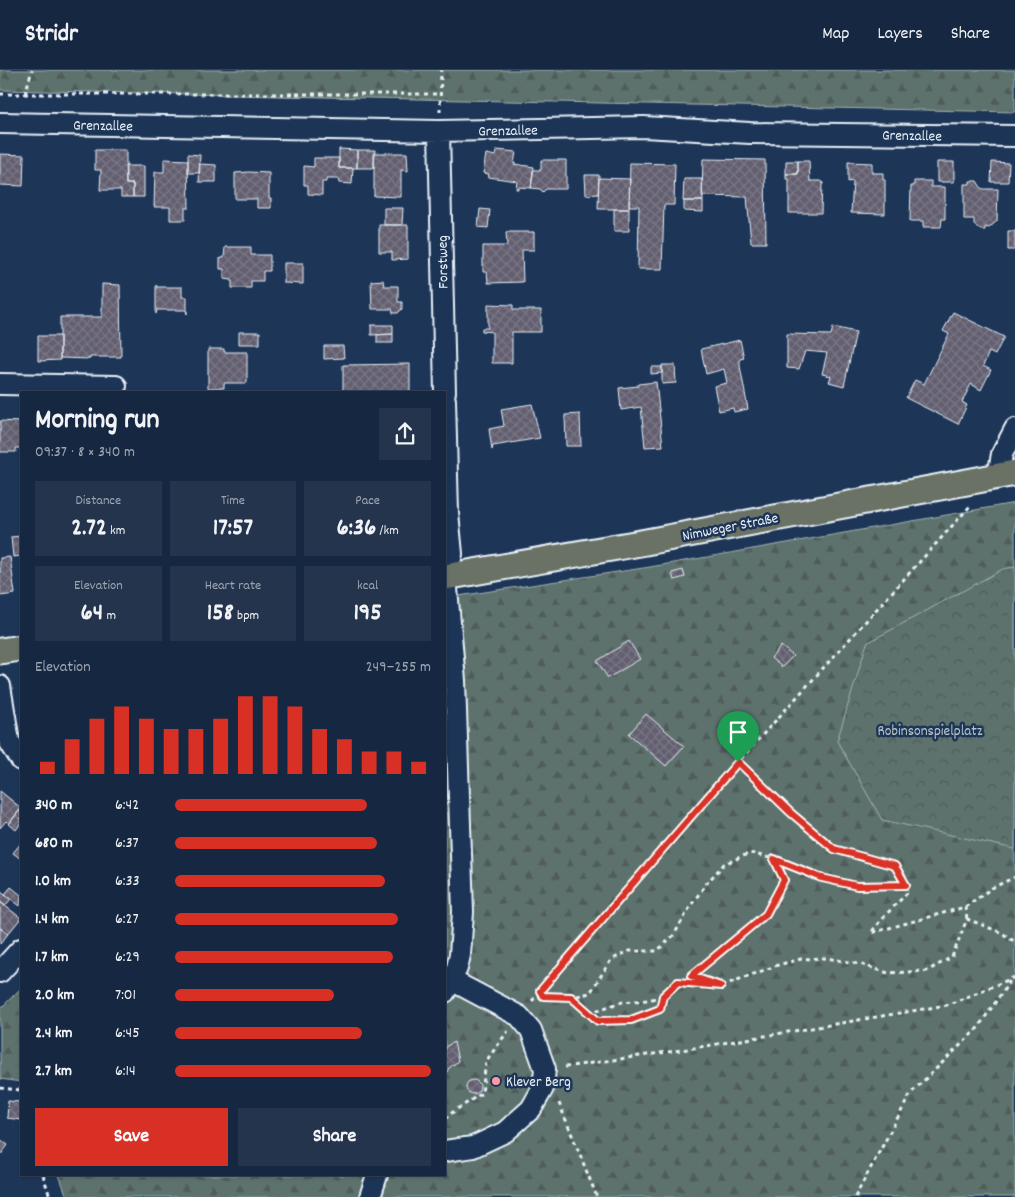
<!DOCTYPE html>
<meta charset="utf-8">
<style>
:root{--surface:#162841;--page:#23344c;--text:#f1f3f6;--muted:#9ea6b1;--line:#35445a;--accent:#d93025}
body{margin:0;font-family:Dekko,sans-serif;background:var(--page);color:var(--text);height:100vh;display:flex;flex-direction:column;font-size:19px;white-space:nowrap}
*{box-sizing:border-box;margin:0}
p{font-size:16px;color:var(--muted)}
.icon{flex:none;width:28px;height:28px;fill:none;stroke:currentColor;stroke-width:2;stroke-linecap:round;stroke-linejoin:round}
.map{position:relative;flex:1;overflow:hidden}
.panel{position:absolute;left:20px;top:321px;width:426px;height:785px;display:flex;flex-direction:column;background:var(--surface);border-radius:0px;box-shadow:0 1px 4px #0004,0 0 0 1px var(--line)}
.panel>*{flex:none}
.pin{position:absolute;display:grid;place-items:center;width:42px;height:42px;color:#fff;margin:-51px -21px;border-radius:50% 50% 50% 0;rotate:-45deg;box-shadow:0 0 5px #0007}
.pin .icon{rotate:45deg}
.round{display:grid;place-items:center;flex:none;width:52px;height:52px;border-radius:0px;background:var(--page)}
.summary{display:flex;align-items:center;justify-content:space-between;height:85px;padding:0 15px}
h1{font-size:28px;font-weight:700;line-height:38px}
.metrics{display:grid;grid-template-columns:repeat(3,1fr);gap:8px;height:85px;padding:5px 15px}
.metrics div{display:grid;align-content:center;border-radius:0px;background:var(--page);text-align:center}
.metrics b{font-size:25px;font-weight:700}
.metrics small{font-size:14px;font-weight:400}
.metrics p{font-size:14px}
.chart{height:140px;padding:10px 15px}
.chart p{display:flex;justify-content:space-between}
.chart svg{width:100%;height:90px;margin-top:5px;stroke:var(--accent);stroke-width:6}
.cta{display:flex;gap:10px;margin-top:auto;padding:10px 15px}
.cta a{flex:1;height:58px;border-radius:0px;background:var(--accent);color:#fff;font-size:20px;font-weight:700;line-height:58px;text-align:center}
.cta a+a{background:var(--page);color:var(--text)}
ul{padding:0 15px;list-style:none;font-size:16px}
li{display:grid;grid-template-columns:80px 60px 1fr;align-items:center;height:38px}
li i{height:12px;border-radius:6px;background:var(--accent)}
header{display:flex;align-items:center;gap:30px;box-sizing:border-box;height:70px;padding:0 25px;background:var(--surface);border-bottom:1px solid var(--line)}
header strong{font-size:24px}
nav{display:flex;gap:28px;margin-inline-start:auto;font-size:18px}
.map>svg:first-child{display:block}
.forest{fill:url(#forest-firs);stroke:#a2b2b2}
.park{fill:url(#park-crowns);stroke:#a2b2b2}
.building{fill:url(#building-cross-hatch);stroke:#e8f1f8}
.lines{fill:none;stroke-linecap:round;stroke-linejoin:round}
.minor-casing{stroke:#e8f1f8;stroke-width:24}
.major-casing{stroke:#e8f1f8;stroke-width:29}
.path{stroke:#e8f1f8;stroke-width:3;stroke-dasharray:4 4;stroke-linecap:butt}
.minor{stroke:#1d3557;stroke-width:20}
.major{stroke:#6a7266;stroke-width:25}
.route-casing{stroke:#fff;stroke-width:10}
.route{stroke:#d93025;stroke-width:6}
.poi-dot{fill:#ff9aa2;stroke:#1d3557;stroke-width:2}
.labels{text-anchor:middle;stroke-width:5;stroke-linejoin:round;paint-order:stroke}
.street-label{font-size:15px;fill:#e8f1f8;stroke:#1d3557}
.park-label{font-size:15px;fill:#b7c5c7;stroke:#1d3557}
.poi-label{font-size:15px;fill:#e8f1f8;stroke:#1d3557;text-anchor:start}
</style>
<header>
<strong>Stridr</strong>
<nav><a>Map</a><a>Layers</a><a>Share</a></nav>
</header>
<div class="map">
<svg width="1015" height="1127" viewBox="0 0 1015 1127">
<defs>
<pattern id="forest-firs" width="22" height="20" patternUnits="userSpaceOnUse" patternTransform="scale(1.25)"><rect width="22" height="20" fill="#5d726d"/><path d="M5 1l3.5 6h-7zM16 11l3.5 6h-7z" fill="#505b5a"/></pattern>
<pattern id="park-crowns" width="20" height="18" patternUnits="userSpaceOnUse" patternTransform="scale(1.25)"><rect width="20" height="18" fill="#5d726d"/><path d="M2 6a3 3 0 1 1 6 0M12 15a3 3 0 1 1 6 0" fill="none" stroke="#505b5a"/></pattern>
<pattern id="building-cross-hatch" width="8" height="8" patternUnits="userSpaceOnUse" patternTransform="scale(1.25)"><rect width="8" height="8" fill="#635f70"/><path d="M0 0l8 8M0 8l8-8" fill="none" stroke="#797685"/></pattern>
</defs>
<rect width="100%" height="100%" fill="#1d3557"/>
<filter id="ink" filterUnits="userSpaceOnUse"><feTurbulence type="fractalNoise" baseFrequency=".02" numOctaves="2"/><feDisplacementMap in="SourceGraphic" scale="10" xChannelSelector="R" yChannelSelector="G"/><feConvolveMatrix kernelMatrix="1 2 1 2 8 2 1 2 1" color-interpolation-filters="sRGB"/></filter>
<g filter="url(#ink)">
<path class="forest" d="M0 0H1015V42L0 20Z
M1015 433V1127H67L59 1105H445V528L650 497Z
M21 918V1012L0 1009V939Z"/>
<path class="park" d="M1015 497V779L882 750 837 671 867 573 1003 499Z"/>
<path class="building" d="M339 79 357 80V98H339Z
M95 80H126V114H133V127H121V120H100L101 100H95Z
M357 80H375L374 98H357Z
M497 80 516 82 514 94 534 97 531 118 518 117V119H516L517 111 488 107 489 104 483 103 486 84 496 86Z
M374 83H407L408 101 401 100V127L374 126Z
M0 84 24 85 23 116 0 115Z
M188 84 200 85 199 103H188Z
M314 88H339V98H353L352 114 339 113 338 109H326V112H322V125L308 124V115H304V96L314 97Z
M164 89 188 90 189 138H185V150H170V137H154L155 102H164Z
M703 89 765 90 766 173H751L747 127 702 126Z
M541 90H566V119H546L543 122 540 119 531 118 533 100H541Z
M786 91H798V104H786Z
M798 91H809L810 111H821L824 113 822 114 821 143H789V109H786V104H798Z
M848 92 872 93V103H883V110H885V144L851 143 853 111 848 112Z
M937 92H954V112H937Z
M992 92 1009 93 1008 112H991Z
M630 93 675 94 674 135H664L662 199H638L639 136H629Z
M200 94 216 95V112H199Z
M125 96H144V127H133V114H126Z
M249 102 269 103V128H271V138H257V129H235V103Z
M585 105H599L598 124 586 125Z
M599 108 630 109 629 139H598Z
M684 109H702L703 131H683Z
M914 111H931V117H945V149H942L941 157H923V151H910L911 116H914Z
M970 111H977L982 119H998L997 151 989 158 985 157V160H981L974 155V149H964V114H970Z
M684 131H703V142L684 141Z
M384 138H403L402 155H384Z
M480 139 490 140 488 158 478 157Z
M614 139H629V161H614Z
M379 155H408V189L392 190V182H379Z
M1008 161H1015V180H1008Z
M506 162H534V180H522L523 212 488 213 487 202H483V176H507Z
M225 177H251V185H270V201H263V211H251V218H232V210L224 209V199H220V188H224Z
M284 193H303V214L284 213Z
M383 210 384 216H398V232H402V239L398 243H393L392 239H372L371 211Z
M102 214 120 215 121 287H90V289L60 288V247H102Z
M156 215 157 217H182V227H187V244L186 240H157L156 244Z
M488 234 513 235V240H541V262H512V293H492V262L482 261V258H488Z
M953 242 1004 267 995 285 989 282 983 296 991 300 981 320 971 314 962 332 967 335 958 354 906 328 915 310 924 314 949 264 943 261Z
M371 255H393V264L371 265Z
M833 257 856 262 844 316 829 312 831 306 822 304 827 283 805 281 799 299 787 298V264L831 265Z
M239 262H260V274H239Z
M393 264V273H377V265Z
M38 266H60V290L38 291Z
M740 270 744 288 740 289V296L748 339 734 342 733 338 719 341 714 316 727 313 724 299 706 304 701 279Z
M324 276H343L344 288 324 289Z
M208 279H224V282H247V313H224V318H208Z
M410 294V322H343V295Z
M662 295H675L676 313 662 314Z
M651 297H662V303L651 304Z
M656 312 663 376 645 377 641 337 621 340 619 318 638 316V314Z
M532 334 540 368 493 376 492 380 489 359 504 356 501 339Z
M580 344 581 376H566L565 345Z
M0 351 21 352V378H16V382H0Z
M21 466V486L13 487 11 467Z
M10 487 15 524 0 526V488Z
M683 500 685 507 674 510 672 503Z
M629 571 640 589 608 608 597 591Z
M781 576 793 586 782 597 771 588Z
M646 644 684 676 666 696 629 664Z
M0 721 21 738 9 754 6 751 0 758Z
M20 740 21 753 16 760 9 754Z
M21 773V789L13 783Z
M11 817 21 825 20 836 5 824Z
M0 820 11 829 5 836 0 832Z
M0 832 21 848 8 864 0 858Z
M0 858 8 864 0 874Z
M454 972 458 991 449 998 445 1005V977Z
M466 1017a7 7 0 1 1 14 0a7 7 0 1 1-14 0Z
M8 1031 21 1032V1050L7 1048Z
M0 1069 8 1075 0 1086Z"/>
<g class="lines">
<g class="minor-casing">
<path id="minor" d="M0 53 439 61 644 57 750 63 1015 66
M439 61 445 322
M0 314 116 316
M445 330 448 443 452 484 446 507 455 611 463 842 460 885 457 898 445 922
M998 406 1002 384 1015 359
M0 616 9 671 21 690
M0 902 21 879
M445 1081 473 1077 505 1062 531 1039 543 1018 545 999 531 960 519 946 451 910
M370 1127 377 1105"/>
</g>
<g class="major-casing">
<path id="major" d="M445 507 646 472 1015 403
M0 581 21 578"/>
</g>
<path class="path" d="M0 24H440
M25 24 32 0
M440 42 441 0
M738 692 791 743 834 779 895 796 909 821C896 835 881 848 871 863L965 837 992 818 1015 807
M775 790 822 808 857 816 906 815
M965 837 967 849
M540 921 543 926 568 928 590 923 611 890 629 881H657L674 865 691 835 706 814 724 794 750 783 774 789 784 810 766 844 691 905 721 916 778 895 801 889 827 888 860 894 888 903 927 901 952 887 967 849 1002 863 1015 872
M572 927 598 951 631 950 660 939 663 926 678 912 715 916
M532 931 738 692 972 434
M589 943 622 932 648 930 663 926
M565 997 688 979 947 935 1015 907
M0 1018 21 1020
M559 1033 597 1127
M445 1049 453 1042 482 1023 486 991 508 961
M43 1105 50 1127
M855 1127 911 1023 977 959 1012 908"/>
<use href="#minor" class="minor"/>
<use href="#major" class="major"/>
</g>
</g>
<g class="lines" filter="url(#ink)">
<g class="route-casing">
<path id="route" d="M738 692 791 743 834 779 895 796 906 815 857 816 822 808 774 789 784 810 766 844 691 906 721 916 678 912 663 926 660 939 631 950 598 951 571 927 543 926 540 921Z"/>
</g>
<use href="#route" class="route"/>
</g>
<circle class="poi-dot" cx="496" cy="1011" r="5"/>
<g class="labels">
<g class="street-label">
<text transform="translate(103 55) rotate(1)" y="5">Grenzallee</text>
<text transform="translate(508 60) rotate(-1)" y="5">Grenzallee</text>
<text transform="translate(912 65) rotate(1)" y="5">Grenzallee</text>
<text transform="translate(442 192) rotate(-91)" y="5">Forstweg</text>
<text transform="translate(730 456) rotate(-11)" y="5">Nimweger Straße</text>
</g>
<g class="park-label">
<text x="930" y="665">Robinsonspielplatz</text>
</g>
<g class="poi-label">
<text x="506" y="1016">Klever Berg</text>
</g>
</g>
</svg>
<div class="pin" style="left:738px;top:692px;background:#1e9e55"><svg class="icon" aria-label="arrive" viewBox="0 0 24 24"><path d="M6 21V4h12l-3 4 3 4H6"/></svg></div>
<section class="panel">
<div class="summary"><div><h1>Morning run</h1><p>09:37 · 8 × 340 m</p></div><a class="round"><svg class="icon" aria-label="share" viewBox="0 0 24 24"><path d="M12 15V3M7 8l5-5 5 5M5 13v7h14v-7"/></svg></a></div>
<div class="metrics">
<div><p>Distance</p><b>2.72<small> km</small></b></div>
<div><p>Time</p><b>17:57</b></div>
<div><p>Pace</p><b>6:36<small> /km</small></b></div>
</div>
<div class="metrics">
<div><p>Elevation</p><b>64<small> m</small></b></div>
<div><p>Heart rate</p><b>158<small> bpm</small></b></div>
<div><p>kcal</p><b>195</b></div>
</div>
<div class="chart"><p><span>Elevation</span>249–255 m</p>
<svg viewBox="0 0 160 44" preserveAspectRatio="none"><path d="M5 44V38M15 44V27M25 44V17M35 44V11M45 44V17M55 44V22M65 44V22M75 44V17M85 44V6M95 44V6M105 44V11M115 44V22M125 44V27M135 44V33M145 44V33M155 44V38"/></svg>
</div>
<ul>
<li><b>340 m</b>6:42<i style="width:75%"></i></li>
<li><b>680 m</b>6:37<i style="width:79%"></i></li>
<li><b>1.0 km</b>6:33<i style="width:82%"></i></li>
<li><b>1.4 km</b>6:27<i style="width:87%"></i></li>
<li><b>1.7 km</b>6:29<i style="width:85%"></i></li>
<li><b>2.0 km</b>7:01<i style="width:62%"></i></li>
<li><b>2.4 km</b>6:45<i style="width:73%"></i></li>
<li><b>2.7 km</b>6:14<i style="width:100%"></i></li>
</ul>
<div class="cta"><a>Save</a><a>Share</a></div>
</section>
</div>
